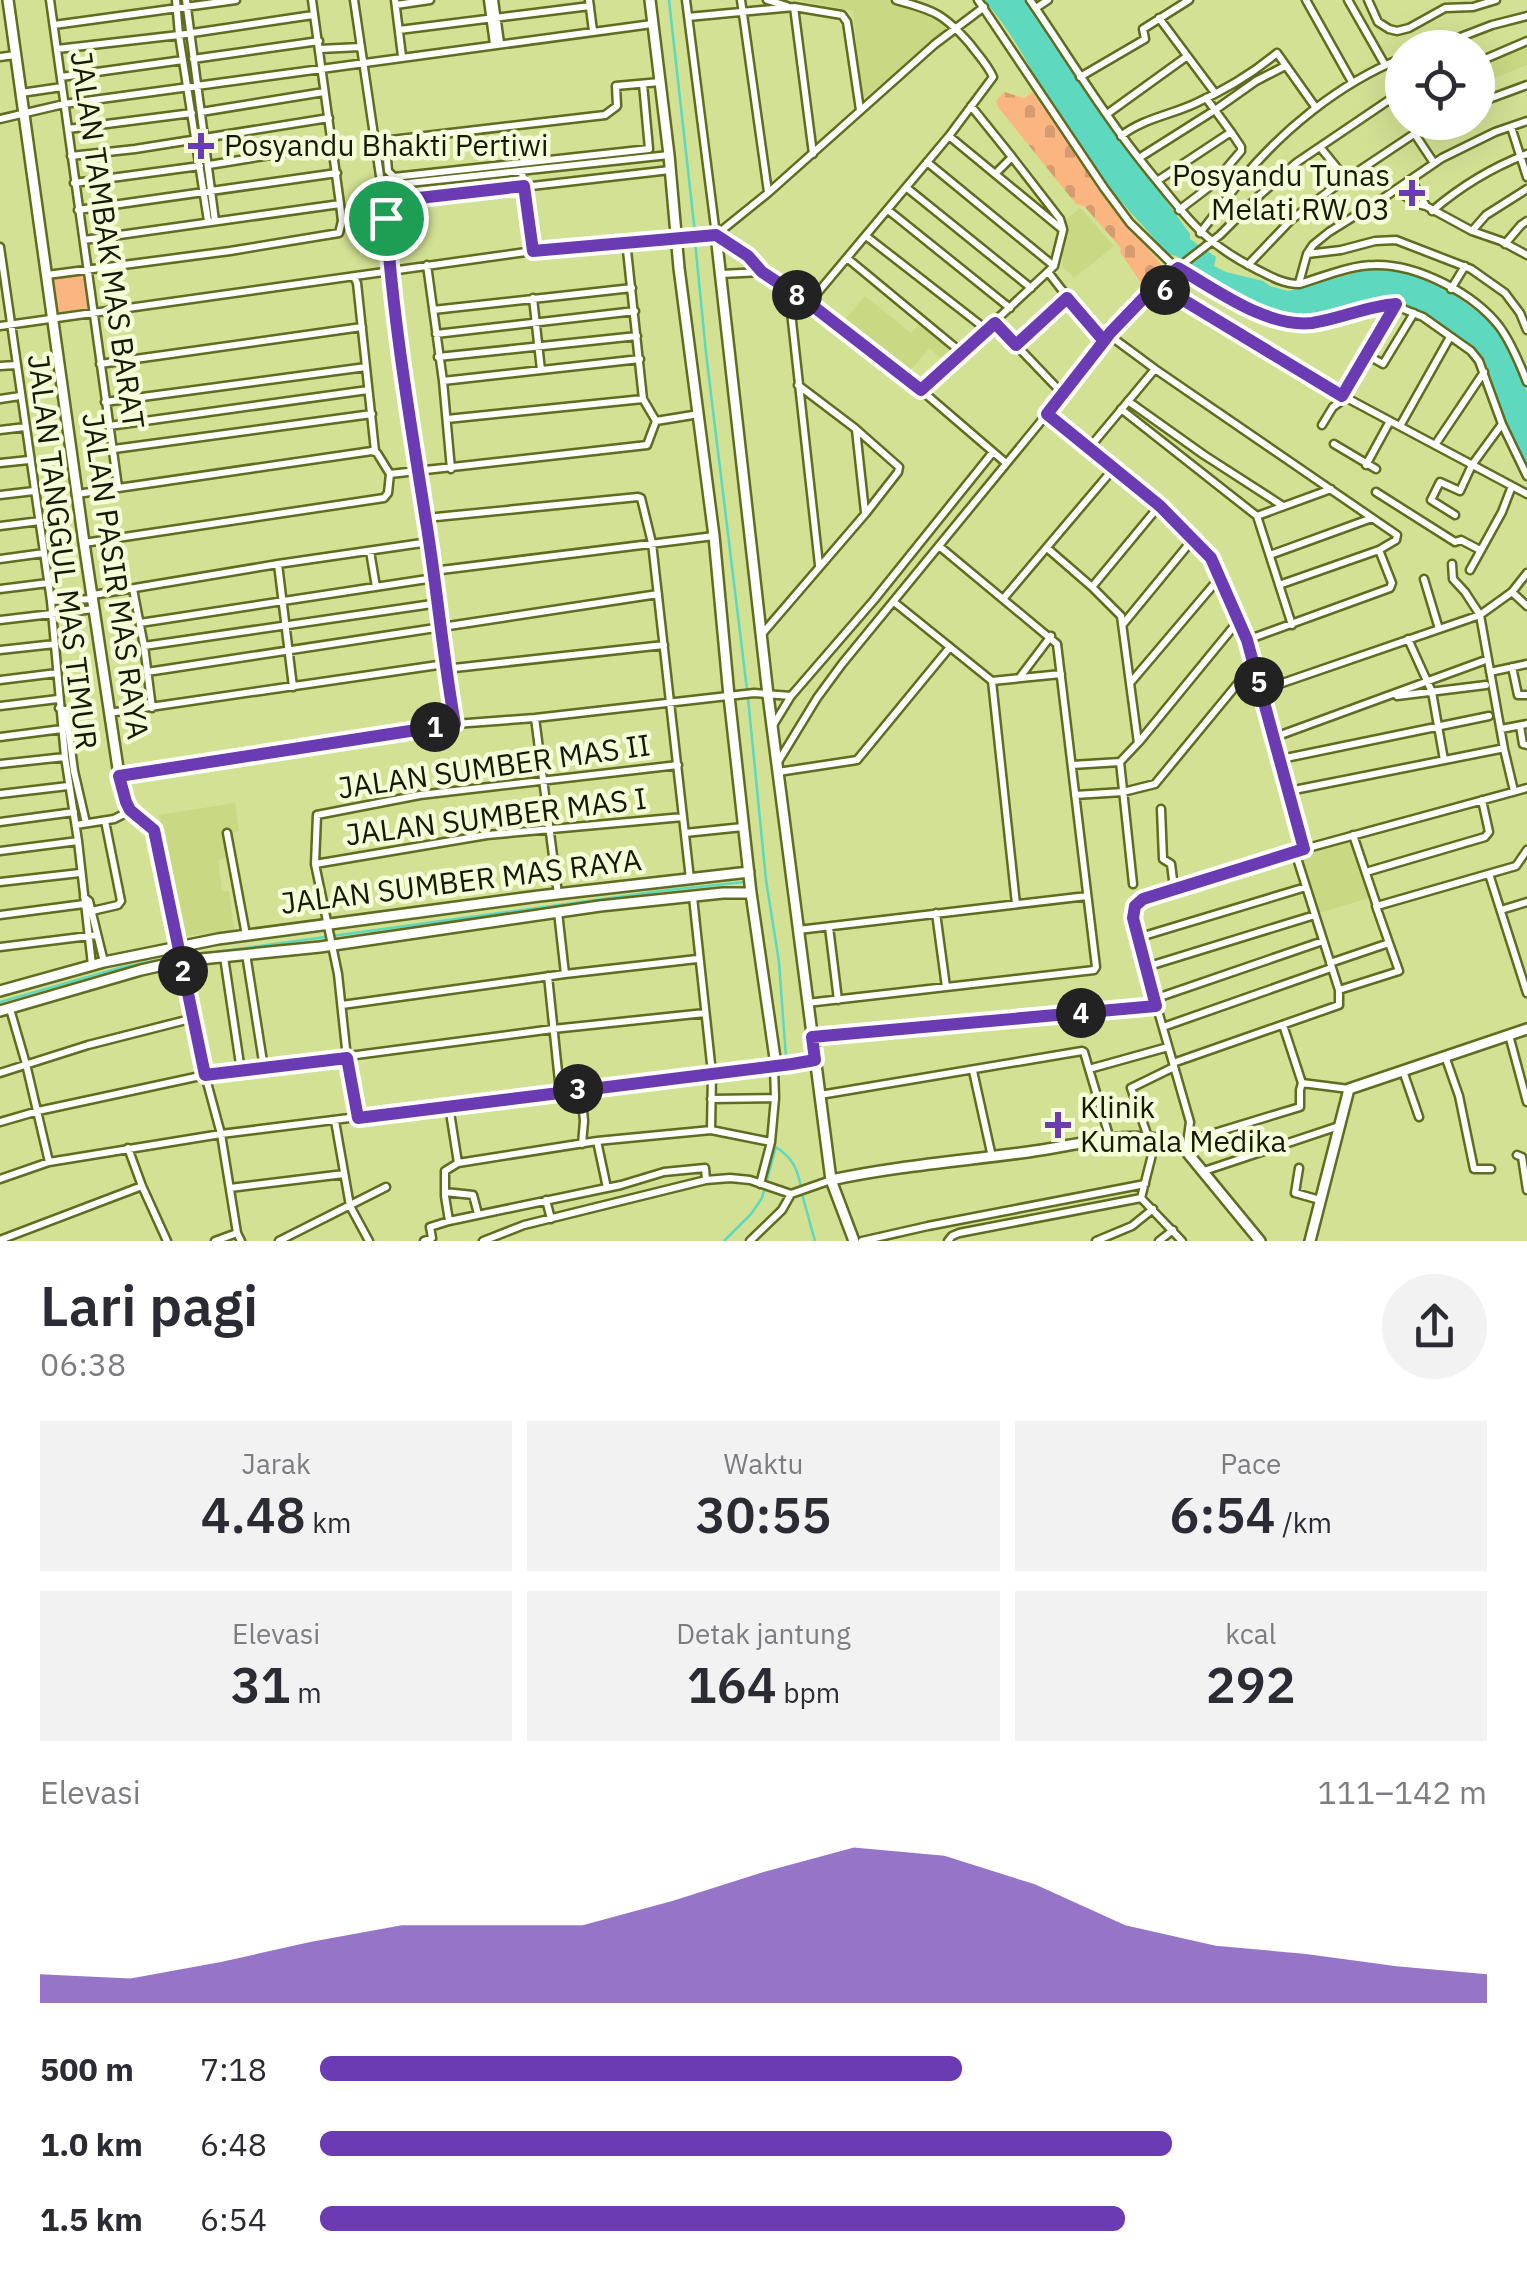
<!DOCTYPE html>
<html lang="id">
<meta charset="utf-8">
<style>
:root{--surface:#fff;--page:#f2f2f3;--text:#2b2b33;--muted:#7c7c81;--accent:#6b3bb3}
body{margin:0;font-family:"IBM Plex Sans",sans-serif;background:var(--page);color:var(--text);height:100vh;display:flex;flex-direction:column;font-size:38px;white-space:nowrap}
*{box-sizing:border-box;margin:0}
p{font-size:32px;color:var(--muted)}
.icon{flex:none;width:55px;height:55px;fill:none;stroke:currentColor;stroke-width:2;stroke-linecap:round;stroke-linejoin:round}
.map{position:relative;height:1241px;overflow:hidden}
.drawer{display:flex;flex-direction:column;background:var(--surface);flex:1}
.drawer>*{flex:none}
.buttons{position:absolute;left:1385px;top:30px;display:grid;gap:20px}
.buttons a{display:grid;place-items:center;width:110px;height:110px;border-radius:50%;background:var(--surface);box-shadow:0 10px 40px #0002;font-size:50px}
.pin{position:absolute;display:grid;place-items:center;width:85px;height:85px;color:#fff;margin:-42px;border:5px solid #fff;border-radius:50%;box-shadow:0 2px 10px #0007}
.km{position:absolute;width:50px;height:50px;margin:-25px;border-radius:50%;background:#222;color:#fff;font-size:28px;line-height:50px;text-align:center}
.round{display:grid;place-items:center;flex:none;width:105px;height:105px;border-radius:52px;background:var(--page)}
.headline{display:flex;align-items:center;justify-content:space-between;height:170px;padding:0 40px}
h1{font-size:55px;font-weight:600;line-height:75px}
.metrics{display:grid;grid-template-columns:repeat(3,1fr);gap:15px;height:170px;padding:10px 40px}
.metrics div{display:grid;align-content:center;border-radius:0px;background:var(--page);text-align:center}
.metrics b{font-size:50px;font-weight:600}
.metrics small{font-size:28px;font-weight:400}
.metrics p{font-size:28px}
.chart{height:280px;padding:20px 40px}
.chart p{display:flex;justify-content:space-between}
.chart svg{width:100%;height:180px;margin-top:10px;fill:var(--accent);opacity:.7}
ul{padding:0 40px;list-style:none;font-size:32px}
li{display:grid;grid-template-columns:160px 120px 1fr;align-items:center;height:75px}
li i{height:25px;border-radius:12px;background:var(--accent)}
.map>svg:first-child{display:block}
.built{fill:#c8d883}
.cemetery{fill:url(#cemetery-stones)}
.park{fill:#fbb581}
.water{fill:#5ed8be}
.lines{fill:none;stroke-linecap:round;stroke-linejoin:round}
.stream{stroke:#5ed8be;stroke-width:2.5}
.street-casing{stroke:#606c1f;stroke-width:11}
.secondary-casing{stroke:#606c1f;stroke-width:14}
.street{stroke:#fff;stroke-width:6}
.secondary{stroke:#fff;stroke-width:9}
.route-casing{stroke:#fff;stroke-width:20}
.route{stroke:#6b3bb3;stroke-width:12}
.poi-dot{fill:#6b3bb3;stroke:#f5fdd8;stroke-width:4}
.labels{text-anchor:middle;stroke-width:9;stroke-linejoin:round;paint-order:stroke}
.poi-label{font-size:30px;fill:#151900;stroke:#f5fdd8;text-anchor:start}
.street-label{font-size:30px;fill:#151900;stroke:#f5fdd8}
</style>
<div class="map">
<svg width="1527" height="1241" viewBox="0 0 1527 1241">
<defs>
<pattern id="cemetery-stones" width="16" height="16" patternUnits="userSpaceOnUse" patternTransform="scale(2.5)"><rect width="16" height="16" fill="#fbb581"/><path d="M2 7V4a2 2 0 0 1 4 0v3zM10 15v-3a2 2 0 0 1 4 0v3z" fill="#d69b6e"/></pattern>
</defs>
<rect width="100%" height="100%" fill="#d2e194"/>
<path class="built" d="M797 0H887L923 9 938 16 951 28 862 100 853 11Z
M1527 44V65L1489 80 1482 61Z
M1080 208 1114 246 1074 278 1062 266 1066 220Z
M865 296 911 333 919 324 953 352 945 361 929 348 909 372 845 320Z
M235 803 239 831 225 834 228 858 218 860 222 891H229L234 930 179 937 170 872 159 815Z
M1351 841 1372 897 1317 914 1300 855Z"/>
<path class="cemetery" d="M1004 92 1024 98 1033 92 1105 197 1165 269 1148 285 1143 286 1120 252 1121 248 1084 206 1076 204 998 107 996 101Z"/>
<path class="park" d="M83 274 88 308 58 312 53 278Z"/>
<path class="water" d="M984 0H1027L1075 74 1190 234V239L1216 257 1214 266 1226 272 1263 281 1270 286 1288 291 1370 269 1408 272 1412 270 1441 285 1497 326 1512 351 1527 392V466L1504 420 1485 361 1470 345 1420 311 1397 302 1384 301 1325 317 1301 319 1262 309 1186 270 1187 263 1176 256 1168 254C1134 215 1096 177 1068 133 1040 89 1019 39 984 0Z"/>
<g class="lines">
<path class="stream" d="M669 0 695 233
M695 241 706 353 747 690
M748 698 766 880 779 962 786 1058
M0 1002 119 968 164 959 668 890 745 882
M802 1194 815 1241
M724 1241 751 1214 762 1198 776 1147C792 1158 797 1167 801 1187"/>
<g class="street-casing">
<path id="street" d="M50 0 118 487
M176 0 179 35 208 221
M186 0 215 221
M354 0 384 203 390 270 417 471 439 603 445 669 455 724
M395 0 402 56
M488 0 494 44
M494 0 500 43
M589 0 593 31
M686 0 716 235
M741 0 768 192
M767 0 787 6
M978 0 1104 188 1130 223 1172 264 1267 318 1283 322 1311 323 1391 304 1423 317 1471 351 1479 361 1502 424 1527 476
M1030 0C1069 57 1105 117 1149 171 1185 215 1202 242 1256 269 1270 276 1283 284 1299 284 1323 277 1350 265 1375 265 1417 264 1473 293 1499 326 1511 342 1520 364 1527 382
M1306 0 1352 82
M1348 0 1385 65
M1368 0 1378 22 1389 29 1397 31 1409 28 1445 8 1473 7 1496 0
M396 5 430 0
M794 7 813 154
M1036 8 1048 0
M688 17 794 7 842 15 847 22 860 110
M1159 18 1215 93
M54 25 236 0
M399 30 590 6
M1432 48 1492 25 1527 16
M57 49 179 35 313 15
M320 49 360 47
M0 57 15 55
M193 59 319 41
M1478 62 1527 41
M61 77 183 60
M1080 77 1145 39 1143 29 1189 0
M643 84 649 149 394 177 388 171 386 146 391 140 605 115 617 106 616 86 660 82
M21 93 62 87
M1395 97 1402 111
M1478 103 1527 85
M971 106 1012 157
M201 112 324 92
M1107 114 1186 57
M0 119 64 104 652 24
M1511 127 1527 177
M68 129 192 113
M1414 133 1434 163
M1121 136C1142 119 1170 115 1194 104 1223 91 1253 73 1277 53L1316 108
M1320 147 1346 179
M71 156 135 149 329 118
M1139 158 1215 110 1256 81 1285 66
M927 162 1054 266
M209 165 332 145
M522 172 533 251
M995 174 1012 157 1060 219 1063 229
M1411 180 1425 204
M1157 181 1231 132 1206 98
M74 183 200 166
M381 186 669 155
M907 188 1031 288
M1396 190 1417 204 1426 206 1472 231 1501 241 1527 255
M384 203 670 170
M78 210 337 173
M888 210 1010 308
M1179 210 1213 184 1241 151V147L1231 132
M1432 211C1460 187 1493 167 1527 154
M342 221 386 218
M1472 231 1486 215 1527 189
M1200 233C1213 217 1225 200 1238 184 1281 131 1338 84 1402 58
M717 236 748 256 762 271
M866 236 987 330
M84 240 340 204
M1505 244 1521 225 1527 221
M0 247 51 601 65 757 78 841 92 965
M1307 254 1341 250 1375 241 1396 240 1471 269 1505 293 1520 313 1527 330
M847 258 962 353
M427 265 443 381 451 469
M1248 265 1291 220 1333 188 1432 122
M1048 272 1083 317 1104 341
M721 274 762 272 809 303 921 390 1006 463
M47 275 230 251 339 233 342 221 340 204 312 0
M354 277 357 283 375 451
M1299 283 1307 254 1313 245 1329 232 1382 199 1442 158 1495 132 1527 121
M1157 284 1343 396 1527 494
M1451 289 1465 266
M793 293 790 303 819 565
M533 298 541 370
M809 303 949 136 993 77C988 65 978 55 970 44 944 14 934 10 896 0
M433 310 632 288
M995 323 1062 393
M0 326 533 251 716 235 768 193 935 44 984 7
M436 334 635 311
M1109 335 1155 369 1397 535 1396 540 1379 550 1279 585
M1017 345 1067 298
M1367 355 1396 305
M438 357 637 336
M100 364 362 327
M0 366 16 365
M443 381 640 359
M921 390 1054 266 1063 230 949 136
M0 399 20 396
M1128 401 1204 455 1283 506
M105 402 366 367
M1121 409 1257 516
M1047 414 1159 506 1211 558 1247 641 1304 849
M447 419 643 399
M656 421 699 414
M1322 425 1333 407 1340 402 1367 355 1383 364 1414 313
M109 426 368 390
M1400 426 1450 337
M0 430 25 427
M856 430 865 512
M1334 444 1376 469
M1435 445 1484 372
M1090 447 1155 369
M114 449 372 414
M0 463 29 460
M1366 465 1390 421
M1376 492 1455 542 1461 540 1480 550
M77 494 372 451 377 453 390 474
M0 495 34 491
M1455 515 1431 500 1440 482 1460 491 1472 465 1502 424
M1257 516 1292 625
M1257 516 1331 489
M426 518 638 497 641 498 652 543 690 879
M0 526 40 521
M84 543 384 498 388 493 390 474 647 445 656 421 643 399 626 241
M1047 548 1092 587 1121 616 1138 743 1120 762 1072 765
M370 551 376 587
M1270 555 1372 518
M0 559 44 553
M278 564 293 687
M1452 564 1453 579 1465 592 1480 615 1504 749 1514 791
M1470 570 1502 512 1512 486
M433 571 714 536
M1424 579 1439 629
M1092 587 1159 506
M0 589 48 583
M133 589 144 646 152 708
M1512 592 1527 606
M93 595 278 564 429 542
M1003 599 1114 468
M51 601 93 599
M894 602 992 681 1016 904
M0 620 94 609
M140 623 434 578
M1124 623 1193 539
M762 634 866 513 898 472 899 467 856 429 798 385
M1408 639 1432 692 1444 760
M1247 640 1390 588 1392 583 1379 550
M144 646 439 603
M0 650 55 644
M1512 667 1518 695H1527
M445 669 664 645
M147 672 658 594
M1490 672 1527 664
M1020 677 1051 636
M0 680 57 673
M992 681 1061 674
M1131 682 1221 576
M1262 690 1480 615 1512 592 1527 573
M1397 696 1486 685
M0 706 58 699
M59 708 66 710 74 771 86 823
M109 713 445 664
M535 718 558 894
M1520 726 1523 744 1527 745
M772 727 791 696 874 600 993 452
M1501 729 1527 724
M0 737 62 729
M1275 737 1483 661
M1139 742 1239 620
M1281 759 1489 716
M778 762 817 698 842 664 1047 414 1111 333 1139 302 1157 284 1220 235 1260 195 1296 163 1392 98 1402 93
M1120 762 1133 884
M0 764 65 757
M778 772 857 760 950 647
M119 775 455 724 535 718 754 693 791 696
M1289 791 1500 749
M0 794 68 786
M1075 795 1123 792 1155 784 1253 665
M1161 809 1163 859 1171 864 1174 888
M0 822 74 812
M76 825 114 819 130 811
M227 833 246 935
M685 833 743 827
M1353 835 1377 906 1516 866 1527 850
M0 851 78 841
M315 864 487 835 683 817
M1366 872 1485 837 1489 832 1482 800
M1489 874 1527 993
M0 882 80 873
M84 897 89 901 104 962
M1376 906 1389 943
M1501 910 1527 902
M92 911 118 905 121 901 105 821
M558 912 565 974
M936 913 946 987
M0 915 84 904
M829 927 838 1000
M798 930 1087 896
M1137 938 1306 887
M179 946 205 1075 221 1134 237 1233 241 1241
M0 947 97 935
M246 954 264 1068
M224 957 241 1071
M1330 963 1389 943 1399 971 1339 990
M1146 967 1315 915
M548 976 560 1091
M1154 999 1323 941
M807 1003 1094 970 1096 967 1057 644 939 546
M342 1005 565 974 697 959
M10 1009 26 1064 49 1162
M1283 1025 1302 1083 1349 1089
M1163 1027 1331 968
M1509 1035 1527 1102
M813 1037 1156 1006
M1445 1056 1459 1096 1474 1169H1491
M1173 1063 1339 1005V990L1295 852
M1089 1069 1110 1139
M973 1071 992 1157
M1403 1071 1419 1117
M0 1073 88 1045 194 1018
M581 1089 584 1121 582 1144
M820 1095 1082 1051 1084 1052 1089 1069 1168 1047
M711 1099 775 1098 774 1066
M449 1106 458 1163 597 1141 711 1130 712 1073 693 897
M359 1117 347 1058 338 974 315 864 317 815 420 795 678 765
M335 1121 350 1206 369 1241
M0 1122 38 1111 205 1075 553 1029 705 1013
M711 1130 771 1142
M1148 1137 1131 1088 1174 1067
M597 1141 607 1188
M1188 1141 1300 1107V1090L1302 1083
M128 1148 142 1186 167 1241
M1186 1151 1190 1122 1137 938 1133 917 1135 906 1143 899 1174 888 1304 849 1527 788
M1517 1155 1522 1157 1527 1190
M1299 1168 1295 1193 1320 1200
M1204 1171 1339 1126
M0 1179 49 1162 221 1134 776 1065
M760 1184 771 1142 775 1098
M230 1188 344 1174
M445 1192 473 1195 478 1214
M1141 1198 1156 1139
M1141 1198 1182 1241
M546 1200 551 1219
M449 1221 445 1196V1171L458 1163
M0 1240 142 1186
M215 1241 237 1233
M279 1241 386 1187
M424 1241 432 1238 430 1227 449 1221 621 1185 664 1172 705 1168 706 1180
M483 1241 524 1225 706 1180 730 1178 750 1180 791 1194 831 1180
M750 1241 782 1210 791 1194
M862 1241 928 1226 1145 1184
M948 1241 952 1236 959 1233 1141 1198
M1096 1241 1132 1226 1153 1209
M1159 1241 1173 1230"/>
</g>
<g class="secondary-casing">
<path id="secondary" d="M8 0 84 543 119 775 126 802 130 811 154 830 179 946
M650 0 669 155 679 268 714 536 729 696 751 893 776 1065 815 1059
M716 235 768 695 831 1180 854 1241
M0 991 104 962 218 939 539 896 749 872
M0 1011 141 970 181 961 320 947 600 906 723 893H751
M831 1180C896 1166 962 1161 1028 1152 1068 1147 1110 1134 1150 1138 1163 1139 1176 1143 1186 1151L1260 1241
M1310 1241 1349 1089 1527 1029"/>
</g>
<use href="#street" class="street"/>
<use href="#secondary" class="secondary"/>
</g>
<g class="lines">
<g class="route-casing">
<path id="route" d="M386 218C393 320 410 420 426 521 437 588 443 657 455 724L119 776 126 802 130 810 154 830 205 1075 347 1058 358 1118 792 1064 815 1060 812 1037 1156 1006 1133 918 1135 906 1143 899 1304 849 1247 640 1211 558 1160 506 1047 414 1104 341 1110 333 1157 284 1342 396 1396 304C1367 306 1340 319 1312 323 1267 328 1217 290 1178 268 1153 287 1132 310 1110 333L1104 341 1067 298 1016 345 995 323 921 390 809 303 762 272 748 256 716 235 533 251 524 186 384 202 386 218"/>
</g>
<use href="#route" class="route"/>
</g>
<g class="poi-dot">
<path d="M196 131h10v10h10v10h-10v10h-10v-10h-10v-10h10z"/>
<path d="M1407 178h10v10h10v10h-10v10h-10v-10h-10v-10h10z"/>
<path d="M1053 1110h10v10h10v10h-10v10h-10v-10h-10v-10h10z"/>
</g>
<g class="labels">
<g class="poi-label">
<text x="224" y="156">Posyandu Bhakti Pertiwi</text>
<text x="1390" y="186" text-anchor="end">Posyandu Tunas<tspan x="1390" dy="34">Melati RW 03</tspan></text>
<text x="1080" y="1118">Klinik<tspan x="1080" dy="34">Kumala Medika</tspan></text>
</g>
<g class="street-label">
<text transform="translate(107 240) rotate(82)" y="10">JALAN TAMBAK MAS BARAT</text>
<text transform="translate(62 552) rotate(83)" y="10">JALAN TANGGUL MAS TIMUR</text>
<text transform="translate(115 576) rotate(82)" y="10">JALAN PASIR MAS RAYA</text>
<text transform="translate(494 767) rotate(-8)" y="10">JALAN SUMBER MAS II</text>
<text transform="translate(496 817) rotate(-7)" y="10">JALAN SUMBER MAS I</text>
<text transform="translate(461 882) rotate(-7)" y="10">JALAN SUMBER MAS RAYA</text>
</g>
</g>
</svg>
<div class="buttons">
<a><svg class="icon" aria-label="locate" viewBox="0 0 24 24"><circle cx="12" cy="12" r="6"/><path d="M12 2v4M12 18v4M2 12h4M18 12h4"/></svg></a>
</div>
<div class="pin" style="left:386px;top:218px;background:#1e9e55"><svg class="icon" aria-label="arrive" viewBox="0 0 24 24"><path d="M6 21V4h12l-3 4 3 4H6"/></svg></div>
<b class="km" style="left:435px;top:727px">1</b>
<b class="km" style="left:183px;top:971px">2</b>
<b class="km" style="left:578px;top:1089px">3</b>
<b class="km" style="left:1081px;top:1013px">4</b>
<b class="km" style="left:1259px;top:682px">5</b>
<b class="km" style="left:1165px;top:290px">6</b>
<b class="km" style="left:797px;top:295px">8</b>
</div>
<section class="drawer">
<div class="headline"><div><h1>Lari pagi</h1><p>06:38</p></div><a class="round"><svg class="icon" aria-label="share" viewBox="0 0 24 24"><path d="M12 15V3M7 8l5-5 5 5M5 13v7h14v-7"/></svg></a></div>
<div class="metrics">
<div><p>Jarak</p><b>4.48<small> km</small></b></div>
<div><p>Waktu</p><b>30:55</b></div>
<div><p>Pace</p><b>6:54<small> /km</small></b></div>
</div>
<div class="metrics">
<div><p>Elevasi</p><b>31<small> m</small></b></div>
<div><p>Detak jantung</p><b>164<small> bpm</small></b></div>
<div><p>kcal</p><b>292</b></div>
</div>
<div class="chart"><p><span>Elevasi</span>111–142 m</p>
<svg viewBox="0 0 160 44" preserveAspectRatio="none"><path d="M0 44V37L10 38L20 34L30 29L40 25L50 25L60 25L70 19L80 12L90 6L100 8L110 15L120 25L130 30L140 32L150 35L160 37V44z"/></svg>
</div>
<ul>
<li><b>500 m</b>7:18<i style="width:55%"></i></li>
<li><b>1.0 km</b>6:48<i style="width:73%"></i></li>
<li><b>1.5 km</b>6:54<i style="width:69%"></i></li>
</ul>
</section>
